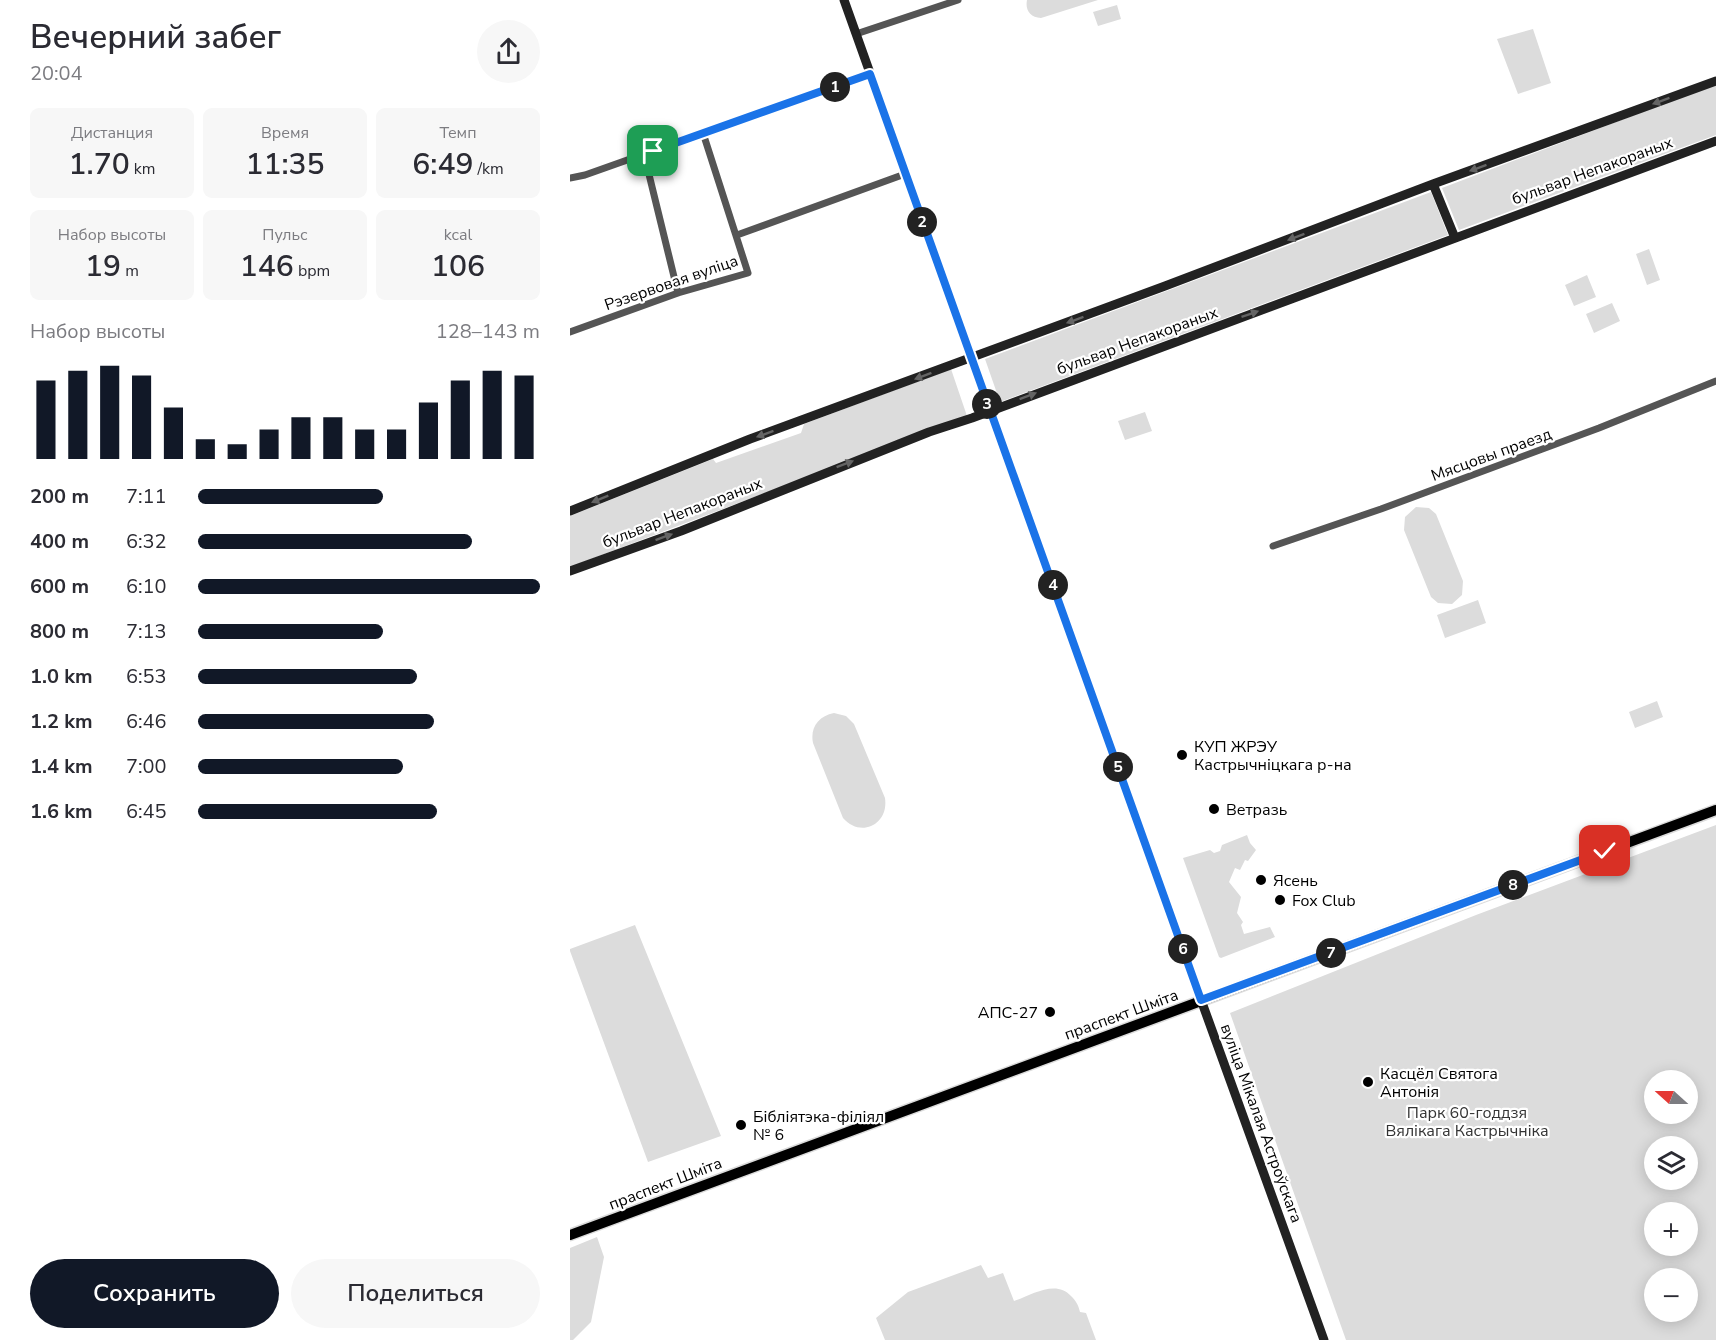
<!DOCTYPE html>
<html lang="ru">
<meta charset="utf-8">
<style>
:root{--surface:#fff;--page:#f7f7f7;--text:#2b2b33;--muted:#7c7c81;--accent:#111827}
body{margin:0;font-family:"Nunito Sans",sans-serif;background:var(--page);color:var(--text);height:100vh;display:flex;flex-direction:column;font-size:22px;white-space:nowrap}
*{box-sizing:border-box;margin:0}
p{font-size:20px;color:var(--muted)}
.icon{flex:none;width:33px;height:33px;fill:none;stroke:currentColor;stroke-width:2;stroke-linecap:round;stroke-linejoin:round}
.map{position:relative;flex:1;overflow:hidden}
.drawer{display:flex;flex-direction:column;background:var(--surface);width:570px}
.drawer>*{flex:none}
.needle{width:39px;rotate:291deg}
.fabs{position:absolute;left:1074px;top:1070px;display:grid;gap:12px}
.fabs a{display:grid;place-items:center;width:54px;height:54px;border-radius:50%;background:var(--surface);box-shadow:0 3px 15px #0003;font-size:30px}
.pin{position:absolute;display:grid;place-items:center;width:51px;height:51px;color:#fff;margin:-26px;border-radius:12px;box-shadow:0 3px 9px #0006}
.km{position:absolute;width:30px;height:30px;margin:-15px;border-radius:50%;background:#222;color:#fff;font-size:16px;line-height:30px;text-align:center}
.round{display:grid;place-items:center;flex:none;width:63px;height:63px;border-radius:32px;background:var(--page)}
.headline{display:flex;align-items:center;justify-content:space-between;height:102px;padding:0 30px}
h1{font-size:33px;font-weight:600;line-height:45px}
.metrics{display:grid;grid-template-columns:repeat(3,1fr);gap:9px;height:102px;padding:6px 30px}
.metrics div{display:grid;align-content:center;border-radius:9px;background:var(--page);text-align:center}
.metrics b{font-size:30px;font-weight:600}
.metrics small{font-size:16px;font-weight:400}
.metrics p{font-size:16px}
.chart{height:168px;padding:12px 30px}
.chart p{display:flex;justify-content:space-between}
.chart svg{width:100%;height:108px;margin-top:6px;stroke:var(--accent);stroke-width:6}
.cta{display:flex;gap:12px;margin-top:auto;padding:12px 30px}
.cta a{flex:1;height:69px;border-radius:36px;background:var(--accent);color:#fff;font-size:24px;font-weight:600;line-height:69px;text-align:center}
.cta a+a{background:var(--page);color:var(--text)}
ul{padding:0 30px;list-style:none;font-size:20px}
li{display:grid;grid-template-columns:96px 72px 1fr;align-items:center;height:45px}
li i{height:15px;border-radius:8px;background:var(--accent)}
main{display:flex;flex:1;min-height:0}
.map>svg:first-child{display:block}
.green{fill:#dcdcdc;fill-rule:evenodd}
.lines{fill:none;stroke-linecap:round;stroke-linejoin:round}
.primary-casing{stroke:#dbdbdb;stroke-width:13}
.street{stroke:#555;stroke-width:7}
.secondary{stroke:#222;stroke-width:9}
.primary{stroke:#000;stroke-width:10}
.oneway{fill:#646464}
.route-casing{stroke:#fff;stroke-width:12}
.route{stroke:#1a73e8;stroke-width:8}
.poi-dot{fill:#000;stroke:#fff;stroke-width:2}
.labels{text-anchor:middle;stroke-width:4.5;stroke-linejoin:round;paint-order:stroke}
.street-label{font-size:16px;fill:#000;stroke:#fff}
.poi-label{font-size:16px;fill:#000;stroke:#fff;text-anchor:start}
.park-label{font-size:16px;fill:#333;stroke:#fff}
</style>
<main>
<section class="drawer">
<div class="headline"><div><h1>Вечерний забег</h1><p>20:04</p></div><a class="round"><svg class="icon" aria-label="share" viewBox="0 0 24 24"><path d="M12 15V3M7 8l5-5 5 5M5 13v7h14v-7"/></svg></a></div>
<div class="metrics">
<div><p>Дистанция</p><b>1.70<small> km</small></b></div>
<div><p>Время</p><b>11:35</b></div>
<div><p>Темп</p><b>6:49<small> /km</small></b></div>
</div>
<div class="metrics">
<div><p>Набор высоты</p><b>19<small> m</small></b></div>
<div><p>Пульс</p><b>146<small> bpm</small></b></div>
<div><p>kcal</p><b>106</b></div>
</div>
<div class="chart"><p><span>Набор высоты</span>128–143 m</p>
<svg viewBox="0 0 160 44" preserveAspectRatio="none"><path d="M5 44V12M15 44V8M25 44V6M35 44V10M45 44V23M55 44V36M65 44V38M75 44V32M85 44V27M95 44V27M105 44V32M115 44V32M125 44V21M135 44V12M145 44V8M155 44V10"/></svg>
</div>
<ul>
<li><b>200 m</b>7:11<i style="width:54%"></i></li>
<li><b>400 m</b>6:32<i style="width:80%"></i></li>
<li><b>600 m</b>6:10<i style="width:100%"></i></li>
<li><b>800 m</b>7:13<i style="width:54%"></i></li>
<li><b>1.0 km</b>6:53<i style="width:64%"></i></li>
<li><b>1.2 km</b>6:46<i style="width:69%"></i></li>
<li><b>1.4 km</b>7:00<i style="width:60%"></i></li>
<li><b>1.6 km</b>6:45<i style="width:70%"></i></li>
</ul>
<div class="cta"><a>Сохранить</a><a>Поделиться</a></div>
</section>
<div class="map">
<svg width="1146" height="1340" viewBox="0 0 1146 1340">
<rect width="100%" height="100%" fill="#fff"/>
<path class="green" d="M457 0H528L471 18C460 17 455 10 457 0Z
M547 5 551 19 528 26 523 12Z
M963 29 981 83 948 94 927 39Z
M1146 84V135L889 230 872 188Z
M861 192 878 235 430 402 415 359Z
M1079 249 1090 280 1077 285 1066 254Z
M1017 275 1026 297 1004 306 995 285Z
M1042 303 1050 321 1024 333 1016 314Z
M381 369 397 416 0 567V516L143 459 146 463 231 433 234 424Z
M575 412 582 431 555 440 548 421Z
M846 507 859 508 866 514 893 581 892 595 882 604 868 603 861 597 834 530 835 517Z
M908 600 916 623 875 638 867 615Z
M1087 701 1093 717 1065 728 1059 712Z
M264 713 276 716 284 724 315 798C319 825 290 838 273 818L243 743C240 728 248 716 264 713Z
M1146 825V1340H776L660 1013 906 915ZM1084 1080H1118V1113H1084ZM1084 1146H1118V1179H1084ZM1084 1212H1118V1245H1084ZM1084 1278H1118V1311H1084Z
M677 835 680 843 686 850 678 861 675 860 670 870 665 868 659 882 671 897 667 913 673 922 671 925 674 934 700 927 705 937 651 958 649 957 613 858 640 850 644 853 650 851 652 845Z
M65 925 151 1136 78 1162 0 951V949Z
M27 1237 34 1257 21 1322 3 1340H0V1248Z
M411 1265 418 1278 433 1273 444 1301C461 1295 486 1279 501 1296 506 1301 508 1304 510 1312L516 1313 526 1340H315L306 1318 338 1292Z"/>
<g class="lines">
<g class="primary-casing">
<path id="primary" d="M0 1235 1146 810"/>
</g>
<path class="street" d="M286 34 388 0
M74 154 108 293
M0 178 15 175 300 74
M167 235 335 174
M0 332 108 293 178 273 133 133
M703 546 811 509 1029 428 1146 381"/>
<path class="secondary" d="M274 0 583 867 754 1340
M863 184 885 238
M0 511 180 439 595 286 863 184 1146 81
M0 571 111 531 359 432 402 418 1146 141"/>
<use href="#primary" class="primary"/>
</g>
<defs><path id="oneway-solid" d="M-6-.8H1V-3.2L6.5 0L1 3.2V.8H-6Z" transform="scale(1.5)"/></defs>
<g class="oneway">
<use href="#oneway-solid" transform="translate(1091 101) rotate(160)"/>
<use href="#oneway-solid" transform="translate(908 168) rotate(160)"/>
<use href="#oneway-solid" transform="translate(726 237) rotate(159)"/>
<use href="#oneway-solid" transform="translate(680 314) rotate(-19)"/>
<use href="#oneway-solid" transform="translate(505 320) rotate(160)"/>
<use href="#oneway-solid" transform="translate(353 376) rotate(159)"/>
<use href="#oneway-solid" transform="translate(458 396) rotate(-21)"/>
<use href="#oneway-solid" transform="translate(195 434) rotate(160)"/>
<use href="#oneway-solid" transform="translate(275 464) rotate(-21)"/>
<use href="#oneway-solid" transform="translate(30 499) rotate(158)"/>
<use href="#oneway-solid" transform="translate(94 537) rotate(-20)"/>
</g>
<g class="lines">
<g class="route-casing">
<path id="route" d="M83 151 300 74 631 1000 1035 851"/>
</g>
<use href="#route" class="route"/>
</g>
<g class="poi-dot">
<circle cx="612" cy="755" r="6"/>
<circle cx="644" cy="809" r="6"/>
<circle cx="691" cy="880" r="6"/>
<circle cx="710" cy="900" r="6"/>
<circle cx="480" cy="1012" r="6"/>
<circle cx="798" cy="1082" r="6"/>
<circle cx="171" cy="1125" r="6"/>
</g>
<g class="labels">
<g class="street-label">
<text transform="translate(1022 170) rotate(-20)" y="6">бульвар Непакораных</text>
<text transform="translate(101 282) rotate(-19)" y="6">Рэзервовая вуліца</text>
<text transform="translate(567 340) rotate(-20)" y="6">бульвар Непакораных</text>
<text transform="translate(921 454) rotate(-20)" y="6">Мясцовы праезд</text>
<text transform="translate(112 512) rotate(-21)" y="6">бульвар Непакораных</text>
<text transform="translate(551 1014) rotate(-20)" y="6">праспект Шміта</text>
<text transform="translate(692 1123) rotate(70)" y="6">вуліца Мікалая Астроўскага</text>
<text transform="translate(95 1183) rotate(-21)" y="6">праспект Шміта</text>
</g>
<g class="poi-label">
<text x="624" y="752">КУП ЖРЭУ<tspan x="624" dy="18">Кастрычніцкага р-на</tspan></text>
<text x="656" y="815">Ветразь</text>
<text x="703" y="886">Ясень</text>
<text x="722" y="906">Fox Club</text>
<text x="468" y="1018" text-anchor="end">АПС-27</text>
<text x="810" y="1079">Касцёл Святога<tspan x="810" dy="18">Антонія</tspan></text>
<text x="183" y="1122">Бібліятэка-філіял<tspan x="183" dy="18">№ 6</tspan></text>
</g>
<g class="park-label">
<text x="897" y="1118">Парк 60-годдзя<tspan x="897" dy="18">Вялікага Кастрычніка</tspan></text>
</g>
</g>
</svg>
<div class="fabs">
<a><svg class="needle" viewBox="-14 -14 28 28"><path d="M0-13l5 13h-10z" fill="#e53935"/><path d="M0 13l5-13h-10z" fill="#7c7c81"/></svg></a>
<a><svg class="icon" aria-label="layers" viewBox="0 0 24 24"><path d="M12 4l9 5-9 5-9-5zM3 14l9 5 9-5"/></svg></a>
<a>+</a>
<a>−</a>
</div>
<div class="pin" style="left:83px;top:151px;background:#1e9e55"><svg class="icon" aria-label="arrive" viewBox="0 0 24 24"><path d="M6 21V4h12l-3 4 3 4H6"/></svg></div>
<div class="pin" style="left:1035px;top:851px;background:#d93025"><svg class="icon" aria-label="check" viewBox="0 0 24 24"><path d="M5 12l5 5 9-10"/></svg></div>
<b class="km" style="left:265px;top:87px">1</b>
<b class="km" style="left:352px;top:222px">2</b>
<b class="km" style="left:417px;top:404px">3</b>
<b class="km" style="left:483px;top:585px">4</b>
<b class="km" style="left:548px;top:767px">5</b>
<b class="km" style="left:613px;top:949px">6</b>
<b class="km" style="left:761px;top:953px">7</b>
<b class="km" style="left:943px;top:885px">8</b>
</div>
</main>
